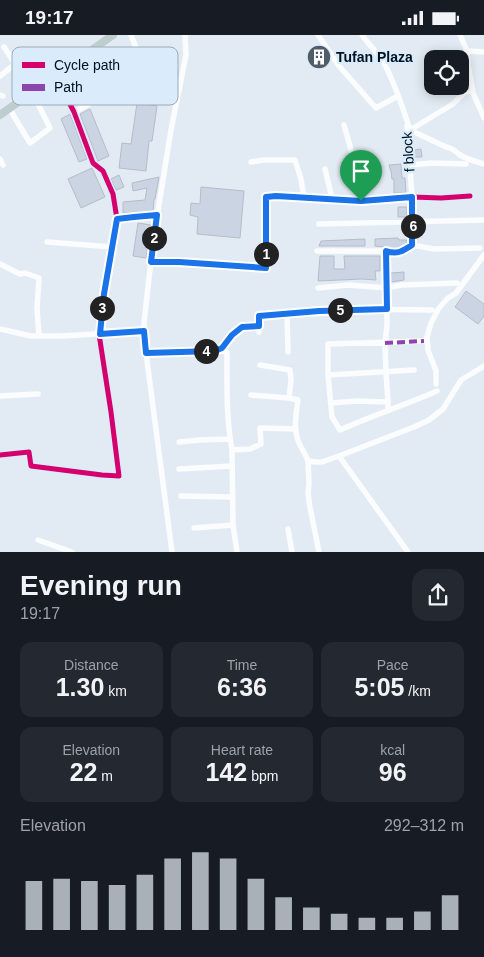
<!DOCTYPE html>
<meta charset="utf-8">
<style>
:root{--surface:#171b24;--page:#242831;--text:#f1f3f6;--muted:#9ea1a6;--accent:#a9b0b7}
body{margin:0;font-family:Helvetica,sans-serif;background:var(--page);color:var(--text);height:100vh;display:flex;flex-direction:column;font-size:19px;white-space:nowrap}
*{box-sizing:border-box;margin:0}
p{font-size:16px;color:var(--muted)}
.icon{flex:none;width:28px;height:28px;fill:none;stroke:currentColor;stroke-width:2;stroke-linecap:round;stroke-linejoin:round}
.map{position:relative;height:517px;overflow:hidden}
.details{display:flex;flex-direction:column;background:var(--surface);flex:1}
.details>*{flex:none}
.controls{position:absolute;left:424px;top:15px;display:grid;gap:10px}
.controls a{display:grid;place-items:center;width:45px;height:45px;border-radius:10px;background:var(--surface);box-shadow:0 2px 12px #0003;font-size:25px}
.pin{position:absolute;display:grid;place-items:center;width:42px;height:42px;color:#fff;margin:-51px -21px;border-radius:50% 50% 50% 0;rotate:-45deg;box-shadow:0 0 5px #0007}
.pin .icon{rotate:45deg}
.km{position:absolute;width:25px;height:25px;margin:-12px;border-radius:50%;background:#222;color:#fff;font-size:14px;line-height:25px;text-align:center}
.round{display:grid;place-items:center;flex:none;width:52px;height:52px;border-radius:15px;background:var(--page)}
.headline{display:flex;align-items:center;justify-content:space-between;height:85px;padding:0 20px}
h1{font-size:28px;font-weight:700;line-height:38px}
.figures{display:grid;grid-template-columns:repeat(3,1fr);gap:8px;height:85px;padding:5px 20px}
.figures div{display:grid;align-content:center;border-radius:12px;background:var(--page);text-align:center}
.figures b{font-size:25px;font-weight:700}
.figures small{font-size:14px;font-weight:400}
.figures p{font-size:14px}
.chart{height:140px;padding:10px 20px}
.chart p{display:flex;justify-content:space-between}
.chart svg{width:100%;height:90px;margin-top:5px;stroke:var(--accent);stroke-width:6}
.status{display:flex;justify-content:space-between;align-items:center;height:35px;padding:0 25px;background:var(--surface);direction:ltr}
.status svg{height:14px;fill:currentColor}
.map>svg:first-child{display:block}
.building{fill:#cbd4e2;stroke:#b5bdc9}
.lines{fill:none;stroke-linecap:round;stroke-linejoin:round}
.minor{stroke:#fbfcfd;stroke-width:5.5}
.major{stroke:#becdce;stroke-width:8}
.quiet{stroke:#8e44ad;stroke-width:4;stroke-dasharray:8 4;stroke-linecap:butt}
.cycleway-casing{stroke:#daecfb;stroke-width:8}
.cycleway{stroke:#d6006c;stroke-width:5}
.route-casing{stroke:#fff;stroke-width:10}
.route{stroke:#1a73e8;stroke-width:6}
.labels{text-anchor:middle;stroke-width:4.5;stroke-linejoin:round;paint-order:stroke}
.poi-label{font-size:14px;font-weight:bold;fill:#02111e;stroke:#daecfb;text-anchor:start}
.street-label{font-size:14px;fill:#02111e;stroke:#daecfb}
.key{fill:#daecfb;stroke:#99aab9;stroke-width:1}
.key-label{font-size:14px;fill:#02111e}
</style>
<div class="status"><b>19:17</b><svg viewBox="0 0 49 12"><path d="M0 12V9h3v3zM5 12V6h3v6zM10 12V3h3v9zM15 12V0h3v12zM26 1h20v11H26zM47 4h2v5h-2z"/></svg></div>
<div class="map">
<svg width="484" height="517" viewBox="0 0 484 517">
<rect width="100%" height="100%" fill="#e2ebf3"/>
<path class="building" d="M322 14 329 25 316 32 309 19Z
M137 68 157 71 152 106H149L146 136 119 133 122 108 131 109Z
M90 74 109 121 98 126 80 79Z
M70 79 87 124 79 127 61 84Z
M421 114 422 122H414L413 115Z
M401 129 402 143H405L406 158H394V144H392L391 136 389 130Z
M92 133 105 162 81 173 68 144Z
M119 140 124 152 116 155 111 144Z
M159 142 155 164H154L153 176 123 178V167L145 165 147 153 133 156 132 148Z
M201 152 244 156 240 203 197 199 198 182 190 180 191 168 200 169Z
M398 172H407V182H398Z
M138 188 151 190 146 223 133 221Z
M398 203 399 205H407V208L396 213 375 211V204Z
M365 204V211H319L321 206Z
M320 221H334V234H345L344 221H380V236H375L376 245 362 244 318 246Z
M404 237V245L391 247V238Z
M466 256 484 269V281L478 289 455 272Z"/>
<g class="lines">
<path class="minor" d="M131 0 137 15 141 29
M318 0 339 31 376 73 398 61
M362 0C369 10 378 18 384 28 395 49 403 73 410 95L446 112C453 113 455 116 460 120 467 124 477 127 484 129
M460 0 467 16 468 30 473 58 484 83
M467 16 484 17
M66 33 82 72
M77 33C93 26 96 31 101 46
M0 41 15 29 4 12
M0 60 3 61
M9 73 30 108 50 93 32 57
M74 77 89 69 90 65 74 27
M344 90 350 111 361 165
M407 90 412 162V210
M410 95 453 69 464 58 472 55
M0 124 3 130
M251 127 263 125H295L301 144 304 163
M409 130 432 128 466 129
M325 134 332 163
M117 184 134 182 157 180
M319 189 484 185
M47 207 113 212
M317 216H386C397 220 403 216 412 210L434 214 480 213
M386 216 387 290 385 308 386 337 388 367V376
M151 227H179L266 233V162L332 163 361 165 412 162 441 163 470 161
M0 229 20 239 25 238 39 243 37 274 39 301
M318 253 349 250 386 253 402 250 457 248
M287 279 288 317
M0 294 31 301H62L144 296
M259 297V281L319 275 349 274 432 275
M424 306 328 309V340L332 382 340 395C371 381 405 370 437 356
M218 315C228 310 231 296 242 292 247 290 254 291 259 291
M146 318 225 316 227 317C227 350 226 383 232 415L233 490 237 517
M260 330 290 335 291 345 289 363 298 365C296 380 293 394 299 408 302 415 306 419 308 426
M328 340 414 335
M436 349V336L428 315 427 302 431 288 439 273 448 263 456 258 484 220
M251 360 289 363
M0 361 38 359
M331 368 357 366 388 367
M179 407 199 405 230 404
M232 415 250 414 261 409 260 393 295 394
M0 420 29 417 31 431 102 440 119 441 111 377 99 299 104 259 117 184 113 159 103 136 93 128 74 77 55 40
M339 421 408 517
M179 434 232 431
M181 461 233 462
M194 493 233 490
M288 494 292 517
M38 505 72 517
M172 517 146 318 144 288 153 207 171 95 186 20 185 0
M319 517 310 472 308 459 309 449 308 426 316 427H322L339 421 414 392 429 385 443 374 461 345 484 331"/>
<path class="major" d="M40 35 47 46
M0 80 113 0"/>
<path class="quiet" d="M385 308 424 306"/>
<g class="cycleway-casing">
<path id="cycleway" d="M151 227H179L266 233V162L332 163 361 165 412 162 441 163 470 161
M0 420 29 417 31 431 102 440 119 441 111 377 99 299 104 259 117 184 113 159 103 136 93 128 74 77 55 40"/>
</g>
<use href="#cycleway" class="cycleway"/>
</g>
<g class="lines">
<g class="route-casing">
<path id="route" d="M276 161 361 166 412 162V210C403 216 397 220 386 216L387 274 319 276 259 281V291L242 292 232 300 222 313 215 316 146 318 144 296 100 299 104 259 117 184 134 182 157 180 151 227H179L266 233V162Z"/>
</g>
<use href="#route" class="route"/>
</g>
<defs>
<g id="building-disc" transform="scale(1.25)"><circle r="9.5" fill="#505d69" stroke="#daecfb"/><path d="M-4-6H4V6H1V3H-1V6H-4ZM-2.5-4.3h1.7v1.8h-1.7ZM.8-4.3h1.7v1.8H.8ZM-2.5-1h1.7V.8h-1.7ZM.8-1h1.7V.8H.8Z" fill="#fff"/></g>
</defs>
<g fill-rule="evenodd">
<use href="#building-disc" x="319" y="22"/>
</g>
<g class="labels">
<g class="poi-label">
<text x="336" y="27">Tufan Plaza</text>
</g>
<g class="street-label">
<text transform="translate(408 117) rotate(-94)" y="5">f block</text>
</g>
</g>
<rect x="12" y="12" width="166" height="58" rx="8" class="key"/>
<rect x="22" y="27" width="23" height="6" fill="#d6006c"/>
<rect x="22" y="49" width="23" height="7" fill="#8e44ad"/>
<g class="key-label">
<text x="54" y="35">Cycle path</text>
<text x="54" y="57">Path</text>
</g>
</svg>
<div class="controls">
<a><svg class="icon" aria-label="locate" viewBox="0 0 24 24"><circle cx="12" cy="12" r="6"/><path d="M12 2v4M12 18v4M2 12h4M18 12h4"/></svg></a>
</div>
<div class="pin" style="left:361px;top:166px;background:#1e9e55"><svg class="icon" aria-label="arrive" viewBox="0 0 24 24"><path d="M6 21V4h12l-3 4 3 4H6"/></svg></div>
<b class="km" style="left:266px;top:219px">1</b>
<b class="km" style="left:154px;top:203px">2</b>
<b class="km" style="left:102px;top:273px">3</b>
<b class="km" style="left:206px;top:316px">4</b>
<b class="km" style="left:340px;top:275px">5</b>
<b class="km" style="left:413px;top:191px">6</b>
</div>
<section class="details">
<div class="headline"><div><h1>Evening run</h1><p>19:17</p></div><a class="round"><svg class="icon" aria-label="share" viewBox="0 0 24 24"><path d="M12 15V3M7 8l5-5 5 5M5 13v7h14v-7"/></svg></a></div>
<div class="figures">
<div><p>Distance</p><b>1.30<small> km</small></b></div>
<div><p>Time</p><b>6:36</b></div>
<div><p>Pace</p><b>5:05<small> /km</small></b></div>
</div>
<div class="figures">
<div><p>Elevation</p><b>22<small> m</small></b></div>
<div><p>Heart rate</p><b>142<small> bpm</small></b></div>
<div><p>kcal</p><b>96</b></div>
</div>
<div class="chart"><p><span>Elevation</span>292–312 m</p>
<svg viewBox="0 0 160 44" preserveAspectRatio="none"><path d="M5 44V20M15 44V19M25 44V20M35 44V22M45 44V17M55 44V9M65 44V6M75 44V9M85 44V19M95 44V28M105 44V33M115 44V36M125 44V38M135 44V38M145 44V35M155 44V27"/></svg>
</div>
</section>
